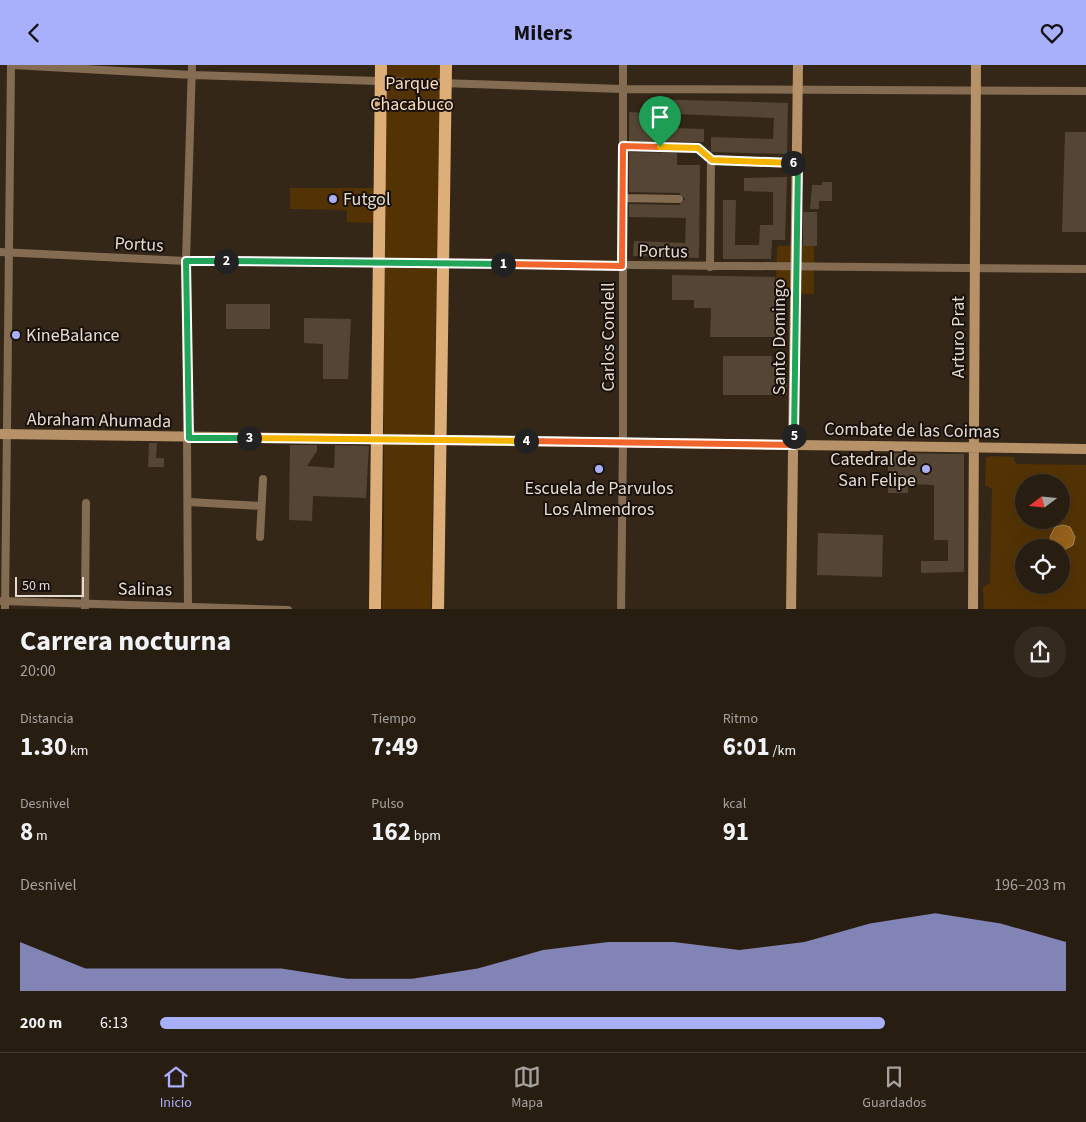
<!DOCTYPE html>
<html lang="es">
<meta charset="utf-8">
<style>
:root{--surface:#281d11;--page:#342a1f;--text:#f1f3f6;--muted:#a5a29f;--line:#443b31;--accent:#a8b0fc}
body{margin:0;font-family:"Source Sans 3",sans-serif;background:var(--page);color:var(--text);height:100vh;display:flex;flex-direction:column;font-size:19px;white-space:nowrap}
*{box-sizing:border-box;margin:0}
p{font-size:16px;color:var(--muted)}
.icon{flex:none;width:28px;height:28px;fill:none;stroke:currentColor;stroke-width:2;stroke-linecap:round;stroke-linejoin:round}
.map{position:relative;height:544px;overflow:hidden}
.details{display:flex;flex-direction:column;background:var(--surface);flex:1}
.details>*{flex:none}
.needle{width:32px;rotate:254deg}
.tools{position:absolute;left:1015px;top:409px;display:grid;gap:10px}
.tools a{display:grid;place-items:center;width:55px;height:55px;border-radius:50%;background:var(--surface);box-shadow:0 5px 20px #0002,0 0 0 1px var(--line);font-size:25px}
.scale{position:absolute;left:15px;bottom:12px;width:69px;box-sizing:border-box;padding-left:5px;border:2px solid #e5dbd1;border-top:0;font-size:14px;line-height:18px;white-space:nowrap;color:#e5dbd1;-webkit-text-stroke:4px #18110b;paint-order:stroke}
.pin{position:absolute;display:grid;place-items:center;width:42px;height:42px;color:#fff;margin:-51px -21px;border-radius:50% 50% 50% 0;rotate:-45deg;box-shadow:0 0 5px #0007}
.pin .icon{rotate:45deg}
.km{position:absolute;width:25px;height:25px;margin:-12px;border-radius:50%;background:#222;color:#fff;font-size:14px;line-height:25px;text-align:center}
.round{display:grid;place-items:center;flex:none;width:52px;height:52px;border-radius:26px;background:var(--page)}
.headline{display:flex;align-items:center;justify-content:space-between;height:85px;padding:0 20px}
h1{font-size:28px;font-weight:700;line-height:38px}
.metrics{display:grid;grid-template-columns:repeat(3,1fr);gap:8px;height:85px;padding:5px 20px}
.metrics div{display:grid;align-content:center}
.metrics b{font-size:25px;font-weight:700}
.metrics small{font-size:14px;font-weight:400}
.metrics p{font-size:14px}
.chart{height:140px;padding:10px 20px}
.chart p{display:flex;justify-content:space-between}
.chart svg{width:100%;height:90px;margin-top:5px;fill:var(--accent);opacity:.7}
ul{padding:0 20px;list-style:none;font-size:16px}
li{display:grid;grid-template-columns:80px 60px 1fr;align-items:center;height:38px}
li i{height:12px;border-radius:6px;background:var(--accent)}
header{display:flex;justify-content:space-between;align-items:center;height:65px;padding:0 20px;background:var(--accent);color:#111;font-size:22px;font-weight:700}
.tabs{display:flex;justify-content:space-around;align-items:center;height:70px;border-top:1px solid var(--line);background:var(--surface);font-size:14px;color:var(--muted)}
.tabs a{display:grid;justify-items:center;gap:2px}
.tabs .active{color:var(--accent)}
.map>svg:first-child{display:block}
.green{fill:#533304;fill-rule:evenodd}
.water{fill:#97621c;stroke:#ae8652}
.building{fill:#544534}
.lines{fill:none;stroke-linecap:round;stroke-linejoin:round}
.street{stroke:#846c53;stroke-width:8}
.secondary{stroke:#b79168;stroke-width:10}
.primary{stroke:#deae78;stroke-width:12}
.split-1-casing{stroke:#fff;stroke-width:10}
.split-2-casing{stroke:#fff;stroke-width:10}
.split-3-casing{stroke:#fff;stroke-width:10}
.split-4-casing{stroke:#fff;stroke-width:10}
.split-5-casing{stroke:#fff;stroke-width:10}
.split-6-casing{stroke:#fff;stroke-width:10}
.split-7-casing{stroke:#fff;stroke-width:10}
.split-1{stroke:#f0652b;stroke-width:6}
.split-2{stroke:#22a559;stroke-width:6}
.split-3{stroke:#22a559;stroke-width:6}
.split-4{stroke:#f5b400;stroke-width:6}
.split-5{stroke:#f0652b;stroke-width:6}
.split-6{stroke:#22a559;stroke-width:6}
.split-7{stroke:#f5b400;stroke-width:6}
.poi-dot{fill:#a8b0fc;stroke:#18110b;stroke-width:2}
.labels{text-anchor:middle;stroke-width:4;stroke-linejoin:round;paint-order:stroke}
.park-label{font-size:18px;fill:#fbddbc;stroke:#18110b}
.poi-label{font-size:18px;fill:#e5dbd1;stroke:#18110b;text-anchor:start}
.street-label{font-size:18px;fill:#e5dbd1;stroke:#18110b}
</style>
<header><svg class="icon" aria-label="back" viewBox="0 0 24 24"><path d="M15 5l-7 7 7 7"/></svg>Milers<svg class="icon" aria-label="heart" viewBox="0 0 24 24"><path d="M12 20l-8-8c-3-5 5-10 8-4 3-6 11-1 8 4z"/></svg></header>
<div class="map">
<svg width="1086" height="545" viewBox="0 0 1086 545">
<rect width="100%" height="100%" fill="#352717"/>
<path class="green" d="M384 0H440L431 544 382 545 384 470Z
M290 123H376L375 158 347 157V145L290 144Z
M777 181H814V229H776Z
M990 391 1013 392 1016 399 1086 400V544L984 545 983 522 990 518 992 424 985 420 986 393ZM1024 418H1061V455H1024ZM1024 482H1061V520H1024Z"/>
<path class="water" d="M1063 460 1070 462 1075 472 1073 480 1064 485 1054 482 1050 472 1055 462Z"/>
<path class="building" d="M651 34 788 38 787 89 711 87V72L773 74 774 53 651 48Z
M629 47 645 48V62L704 64V77L629 76Z
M1065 67H1086V167H1062Z
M629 87 677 88V100H700L699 193 633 191 634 176 685 178 686 153 629 152V139L679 140 685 134 679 128 629 127Z
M787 112 785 175H772L771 194H723V135H736L735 180H759L760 160H773V127L744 126V113Z
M822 117H832V136H819V144H810L812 120H822Z
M803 147H817V181H803Z
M672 210 775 212V272H710L711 243H694V235H672Z
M226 239H270V264H226Z
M304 253 351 254 348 314H323V279L304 278Z
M723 291H772V297H787V330H723Z
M149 378H157L156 393H164V402H148Z
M290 380H317V386L307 401 334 403 335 380 369 381 366 433 313 431 312 456 289 455Z
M888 388 964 389V507L921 508V496H948V475H934V420L908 419V428H888Z
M818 468 883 470 882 512 817 510Z"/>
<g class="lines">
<path class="street" d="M13 0 192 10 622 24 1086 26
M623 81 698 83 711 95
M622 133 679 134
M0 187 186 196 1086 204
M710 202 711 95 797 98
M189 437 261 441
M260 472 263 414
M2 536 288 545
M5 545 11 0
M85 545 86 438
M188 545 186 196 192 0
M621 545 623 376V0"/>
<path class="secondary" d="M0 369 1086 384
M791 545 798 0
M973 545 976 0"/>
<path class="primary" d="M375 545 381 0
M438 545 446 0"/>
</g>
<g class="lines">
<g class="split-1-casing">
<path id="split-1" d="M503 199 622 201 623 81 660 82"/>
</g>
<g class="split-2-casing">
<path id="split-2" d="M226 196 503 199"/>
</g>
<g class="split-3-casing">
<path id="split-3" d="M226 196H186L189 373H249"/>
</g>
<g class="split-4-casing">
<path id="split-4" d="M249 373 526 376"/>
</g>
<g class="split-5-casing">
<path id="split-5" d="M526 376 794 380V371"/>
</g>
<g class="split-6-casing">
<path id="split-6" d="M793 98H798L794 371"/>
</g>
<g class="split-7-casing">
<path id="split-7" d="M660 82 698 83 712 95 793 98"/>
</g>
<use href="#split-1" class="split-1"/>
<use href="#split-2" class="split-2"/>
<use href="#split-3" class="split-3"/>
<use href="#split-4" class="split-4"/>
<use href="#split-5" class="split-5"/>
<use href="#split-6" class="split-6"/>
<use href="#split-7" class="split-7"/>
</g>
<g class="poi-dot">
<circle cx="333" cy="134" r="5"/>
<circle cx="16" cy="270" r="5"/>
<circle cx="599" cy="404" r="5"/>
<circle cx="926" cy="404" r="5"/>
</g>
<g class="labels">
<g class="park-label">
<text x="412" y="24">Parque<tspan x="412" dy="21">Chacabuco</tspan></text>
</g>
<g class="poi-label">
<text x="343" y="140">Futgol</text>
<text x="26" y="276">KineBalance</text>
<text x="916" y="400" text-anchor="end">Catedral de<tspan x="916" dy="21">San Felipe</tspan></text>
<text x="599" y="429" text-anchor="middle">Escuela de Parvulos<tspan x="599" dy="21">Los Almendros</tspan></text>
</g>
<g class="street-label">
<text transform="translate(139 179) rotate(3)" y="6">Portus</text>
<text transform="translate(663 186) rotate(1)" y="6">Portus</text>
<text transform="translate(608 272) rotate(-90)" y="6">Carlos Condell</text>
<text transform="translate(779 272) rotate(-90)" y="6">Santo Domingo</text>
<text transform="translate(958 272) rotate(-90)" y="6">Arturo Prat</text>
<text transform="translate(99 355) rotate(1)" y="6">Abraham Ahumada</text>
<text transform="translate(912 365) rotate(1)" y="6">Combate de las Coimas</text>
<text transform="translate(145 524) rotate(1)" y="6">Salinas</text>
</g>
</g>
</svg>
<div class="tools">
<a><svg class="needle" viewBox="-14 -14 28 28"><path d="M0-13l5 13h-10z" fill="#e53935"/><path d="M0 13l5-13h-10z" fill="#a5a29f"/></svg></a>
<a><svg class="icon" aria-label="locate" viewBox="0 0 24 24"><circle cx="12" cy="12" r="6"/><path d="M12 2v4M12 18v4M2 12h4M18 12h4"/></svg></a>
</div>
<div class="scale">50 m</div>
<div class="pin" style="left:660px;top:82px;background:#1e9e55"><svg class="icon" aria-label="arrive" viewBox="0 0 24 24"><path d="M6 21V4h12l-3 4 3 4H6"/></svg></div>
<b class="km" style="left:503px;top:199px">1</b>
<b class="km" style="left:226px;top:196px">2</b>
<b class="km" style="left:249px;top:373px">3</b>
<b class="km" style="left:526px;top:376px">4</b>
<b class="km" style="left:794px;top:371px">5</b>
<b class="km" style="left:793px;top:98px">6</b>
</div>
<section class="details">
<div class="headline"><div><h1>Carrera nocturna</h1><p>20:00</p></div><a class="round"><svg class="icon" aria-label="share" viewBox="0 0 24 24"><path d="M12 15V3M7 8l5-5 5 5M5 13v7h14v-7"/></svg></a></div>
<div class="metrics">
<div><p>Distancia</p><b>1.30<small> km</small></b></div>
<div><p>Tiempo</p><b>7:49</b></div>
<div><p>Ritmo</p><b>6:01<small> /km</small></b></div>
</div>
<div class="metrics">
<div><p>Desnivel</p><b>8<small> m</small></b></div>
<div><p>Pulso</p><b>162<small> bpm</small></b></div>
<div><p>kcal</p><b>91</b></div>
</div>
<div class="chart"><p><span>Desnivel</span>196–203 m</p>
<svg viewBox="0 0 160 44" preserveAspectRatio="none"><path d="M0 44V20L10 33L20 33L30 33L40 33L50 38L60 38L70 33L80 24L90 20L100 20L110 24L120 20L130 11L140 6L150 11L160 20V44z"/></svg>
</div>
<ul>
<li><b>200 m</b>6:13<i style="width:80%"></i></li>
</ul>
</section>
<nav class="tabs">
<a class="active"><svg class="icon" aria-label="home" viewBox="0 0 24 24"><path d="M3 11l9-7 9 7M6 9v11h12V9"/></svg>Inicio</a>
<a><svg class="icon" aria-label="map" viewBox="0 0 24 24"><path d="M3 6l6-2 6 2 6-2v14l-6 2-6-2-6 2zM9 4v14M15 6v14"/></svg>Mapa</a>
<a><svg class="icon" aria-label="saved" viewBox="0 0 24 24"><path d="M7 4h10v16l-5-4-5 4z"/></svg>Guardados</a>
</nav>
